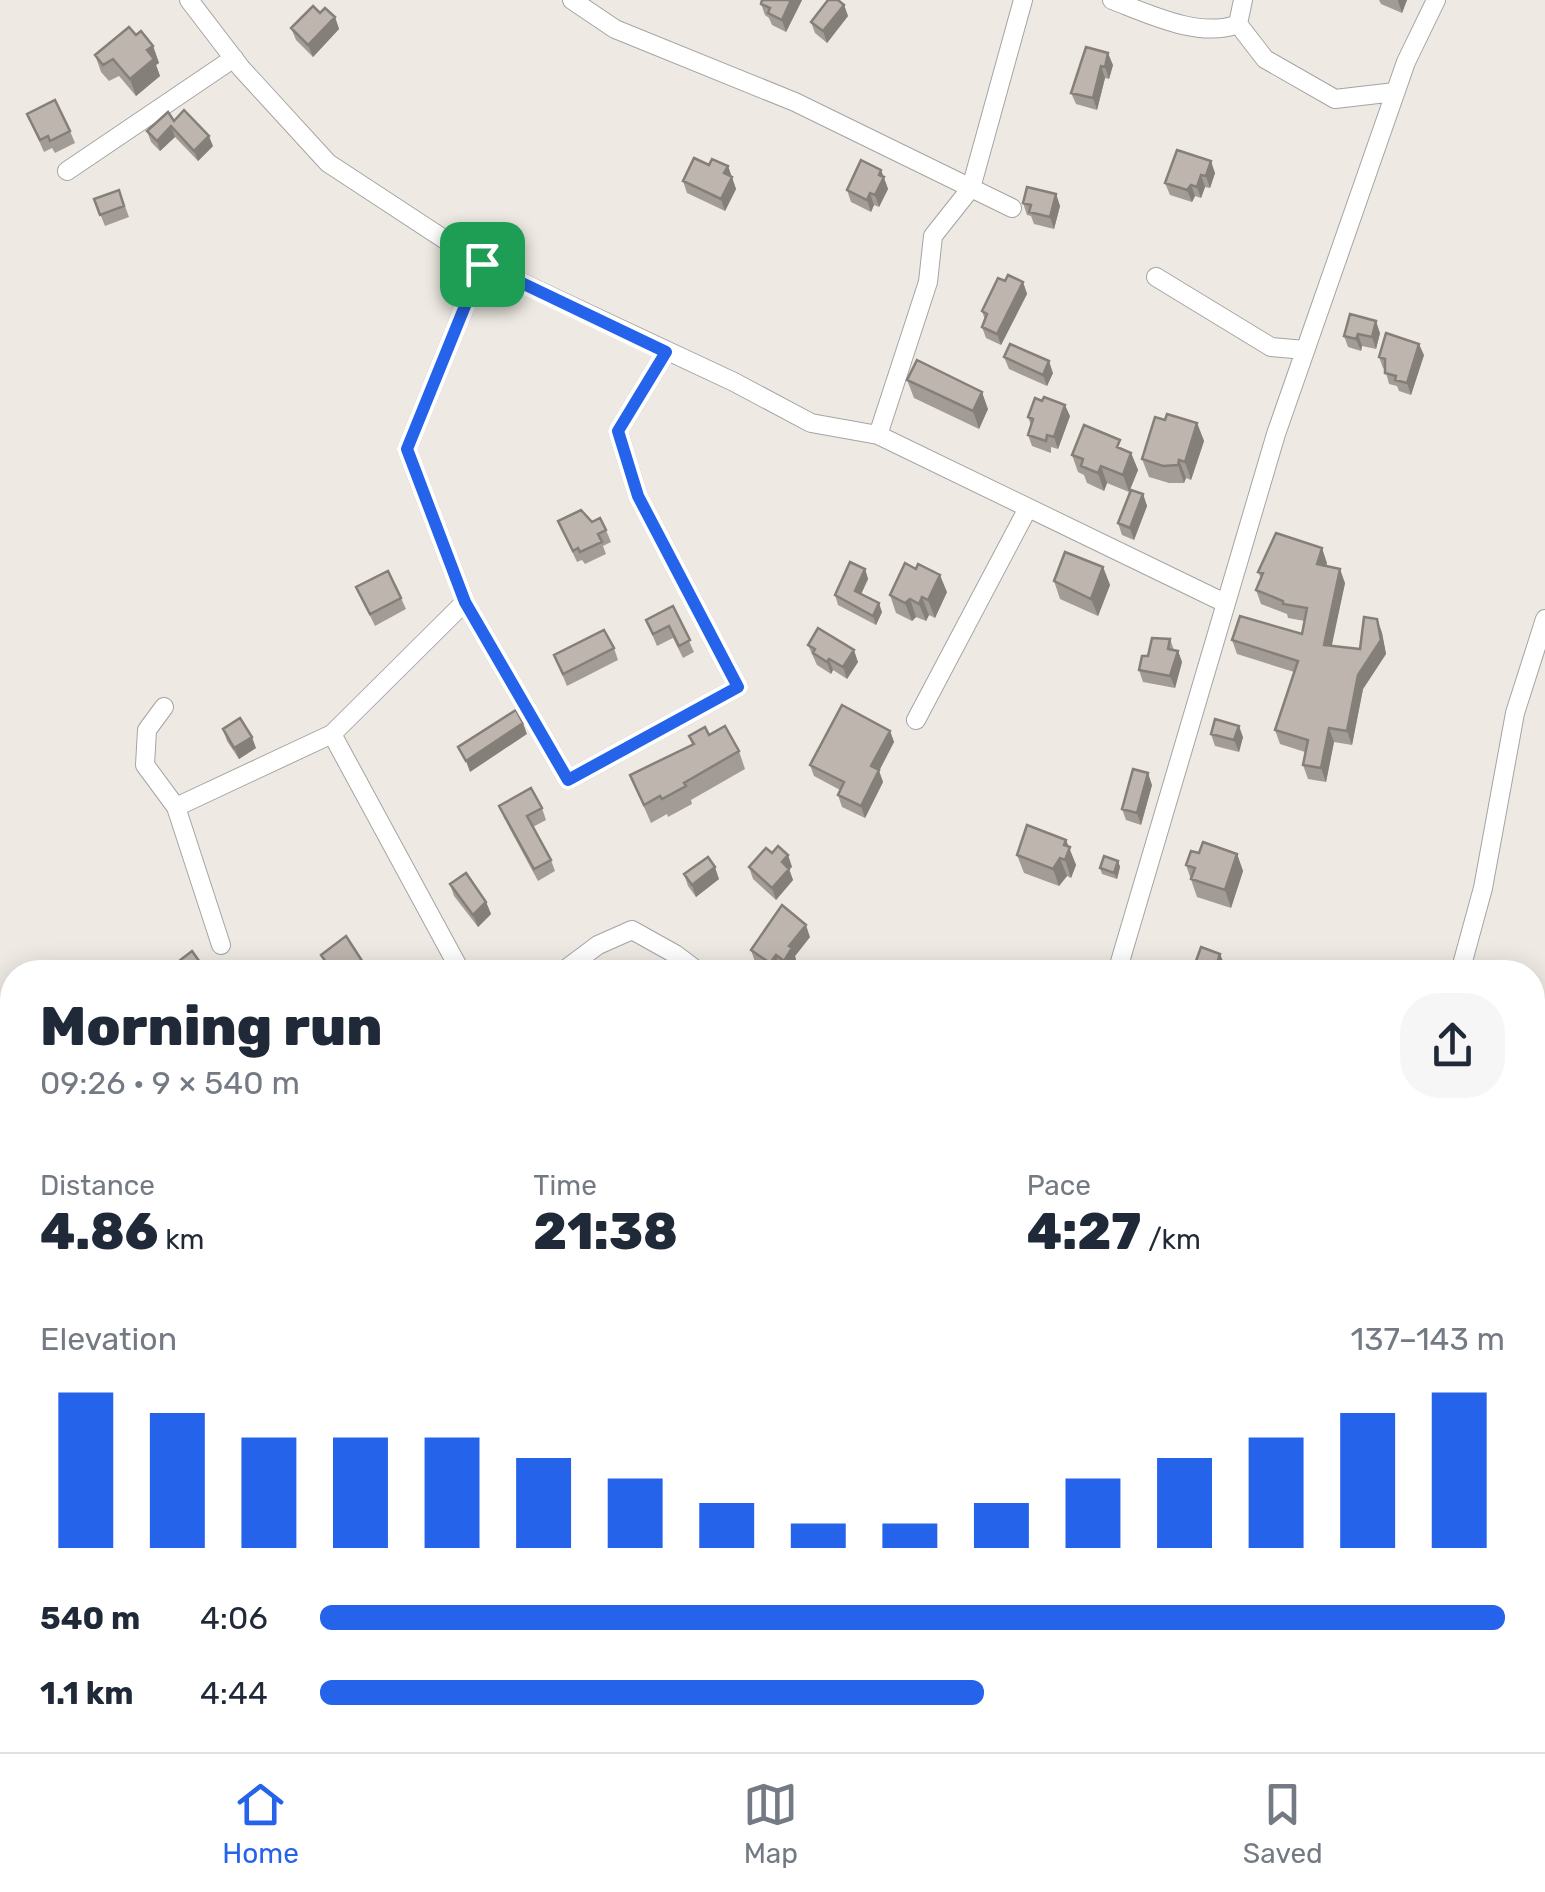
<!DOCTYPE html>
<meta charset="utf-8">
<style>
:root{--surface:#fff;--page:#f6f6f7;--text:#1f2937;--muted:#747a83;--line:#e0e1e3;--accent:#2563eb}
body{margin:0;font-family:Rubik,sans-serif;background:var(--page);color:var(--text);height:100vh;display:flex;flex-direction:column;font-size:38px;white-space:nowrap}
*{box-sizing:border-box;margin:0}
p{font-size:32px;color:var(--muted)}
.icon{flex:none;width:55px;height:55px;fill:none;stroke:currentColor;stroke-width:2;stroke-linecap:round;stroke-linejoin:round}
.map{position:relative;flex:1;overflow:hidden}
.details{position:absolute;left:0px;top:960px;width:1545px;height:792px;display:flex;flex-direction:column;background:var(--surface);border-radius:40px 40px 0 0;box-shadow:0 5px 25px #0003}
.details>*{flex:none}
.pin{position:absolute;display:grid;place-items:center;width:85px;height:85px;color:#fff;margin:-42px;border-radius:20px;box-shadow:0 5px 15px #0006}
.round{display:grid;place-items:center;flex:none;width:105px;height:105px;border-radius:40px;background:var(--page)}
.summary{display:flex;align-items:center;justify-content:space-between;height:170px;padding:0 40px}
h1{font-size:55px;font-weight:800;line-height:75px}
.figures{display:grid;grid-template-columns:repeat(3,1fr);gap:15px;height:170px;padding:10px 40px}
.figures div{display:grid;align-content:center}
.figures b{font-size:50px;font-weight:800}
.figures small{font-size:28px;font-weight:400}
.figures p{font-size:28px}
.chart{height:280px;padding:20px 40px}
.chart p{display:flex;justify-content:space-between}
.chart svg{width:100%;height:180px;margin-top:10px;stroke:var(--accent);stroke-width:6}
ul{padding:0 40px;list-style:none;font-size:32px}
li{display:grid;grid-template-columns:160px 120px 1fr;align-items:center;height:75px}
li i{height:25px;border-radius:12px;background:var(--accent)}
.dock{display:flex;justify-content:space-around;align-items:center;height:140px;border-top:2px solid var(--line);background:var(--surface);font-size:28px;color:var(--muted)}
.dock a{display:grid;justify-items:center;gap:5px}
.dock .active{color:var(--accent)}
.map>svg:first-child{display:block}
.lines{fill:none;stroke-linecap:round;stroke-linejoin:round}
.stream{stroke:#a4d0da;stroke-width:5}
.minor-casing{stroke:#a4a4a4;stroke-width:20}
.minor{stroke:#fff;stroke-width:18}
.wall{fill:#a39c96}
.shaded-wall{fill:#857f7a}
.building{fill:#beb5af;stroke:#857f7a;stroke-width:2.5}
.route-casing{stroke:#fff;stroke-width:20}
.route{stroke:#2563eb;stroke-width:12}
</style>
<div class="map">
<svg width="1545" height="1752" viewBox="0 0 1545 1752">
<rect width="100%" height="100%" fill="#eeeae3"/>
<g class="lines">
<path class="stream" d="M0 1551 12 1557
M450 1740 457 1752"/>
<g class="minor-casing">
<path id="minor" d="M189 0 241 68 328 163 482 264 734 382 811 423 878 435 1225 603
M572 0 615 29 795 102 1012 208
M1112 0C1149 14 1200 39 1238 24
M1243 0 1238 24 1265 59 1335 99 1395 92
M67 171 234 58
M482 264 407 449 465 602 568 780 738 687 638 496 618 431 666 352
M1156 277 1271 347 1305 350
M878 435 928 282 933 236 971 188 1023 0
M164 707 147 730 145 765 176 807 221 945
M916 720 1028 508
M332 734 461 972
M176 807 332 734 465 602
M562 972 598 945 632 930 675 954 699 972
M1117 972 1276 434 1406 62 1436 0
M1460 972 1483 888 1515 713 1545 619
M1532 1240 1545 1236
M1532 1643 1545 1642
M50 1740 53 1752
M343 1740 356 1752"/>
</g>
<use href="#minor" class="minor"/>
</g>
<path class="wall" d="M802 0 786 32 772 25 769 18 765 15 761 4Z
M1379 0H1407L1402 13 1381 4Z
M844 5 848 16 827 43 815 33 811 22Z
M320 13 335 17 339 29 313 57 296 40 291 28Z
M136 35 153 46 159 63 156 65 160 76 136 96 119 76 109 81 101 72 95 55Z
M1086 47 1113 65 1109 79 1105 78 1097 110 1076 104 1071 93Z
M27 114 70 131 75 143 55 153 52 148 44 152Z
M174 121 213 146 198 161 175 137 160 151 151 142 147 131Z
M1177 150 1215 173 1210 188 1205 187 1201 198 1195 196 1192 202 1170 195 1165 183Z
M709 165 728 166 736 189 725 211 687 193 683 181Z
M881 170 888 189 879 207 874 205 871 212 851 202 847 190Z
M119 190 129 217 105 226 94 199Z
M1056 194 1060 206 1054 229 1034 224 1031 216 1027 215 1023 203Z
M1023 282 1027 294 1001 345 986 338 982 327 985 320 982 311Z
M1350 314 1380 333 1376 349 1362 346 1361 351 1348 347 1344 336Z
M1424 355 1411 395 1399 391 1397 386 1389 384 1385 369 1383 368 1379 357Z
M1004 357 1053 373 1047 386 1009 369Z
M907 380 988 409 979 429 914 398Z
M1070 416 1058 449 1051 447V453L1032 446 1028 435 1031 425 1028 417Z
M1165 420 1197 423 1204 441 1191 480 1186 478 1184 483H1169L1149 477 1142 459Z
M1124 450 1131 453 1138 470 1129 492 1107 483 1104 491 1087 483 1084 475 1078 472 1072 455Z
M1143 494 1147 506 1134 540 1122 535 1118 523Z
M558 521 592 522 606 530 611 542 603 546 606 554 585 564 582 560 577 562Z
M1327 563 1326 566 1345 583 1331 646 1360 649 1377 619 1382 633 1386 654 1363 689 1352 745 1334 742 1326 782 1308 779 1303 765 1305 752 1280 744 1275 730 1294 672 1237 654 1232 640 1302 634 1305 621 1288 618 1287 614 1261 604 1256 590 1261 578 1258 572Z
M1103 567 1110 585 1098 616 1060 599 1054 581Z
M865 569 868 579 861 594 882 612 876 625 838 605 835 595Z
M356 587 401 598 406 609 375 626Z
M947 592 935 618 929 615 926 621 916 617 912 621 896 613 890 595Z
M673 606 694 652 683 658 673 638 657 646 646 620Z
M1170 639 1174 650 1178 651 1182 662 1175 688 1143 682 1139 670Z
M808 645 858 662 847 679 833 670 831 674 817 665Z
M614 648 618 660 567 686 554 655Z
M223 729 256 748 239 759 227 741Z
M890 731 894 742 879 771 883 782 865 818 842 807 838 795 840 790 814 776 810 765Z
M1211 734 1243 737 1239 752 1215 746Z
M709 735 739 751 745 769 691 800 692 804 668 817 667 814 651 823 630 775 692 745 689 736Z
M1152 785 1141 825 1126 820 1122 809Z
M499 806 542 808 546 820 533 827 551 860 555 871 538 881 504 818Z
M1066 840 1076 865 1071 878 1067 876 1059 886 1024 873 1017 855Z
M772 853 788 855 792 867 789 869 793 880 776 900 753 879 749 867Z
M1199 853 1237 854 1243 871 1231 908 1197 897 1186 865Z
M1118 861 1120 867 1117 879 1102 874 1100 868Z
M684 874 719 879 696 897 688 886Z
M450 884 486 902 491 914 478 927 454 896Z
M810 937 795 956 796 960 788 972 780 967 776 972H771L755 962 751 950Z
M1545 1313V1348H1544L1542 1341 1532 1343V1315Z
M1166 1740H1197L1200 1749 1198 1752H1172Z"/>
<path class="shaded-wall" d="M791 0H802L786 32 782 20Z
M1398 0H1407L1402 13 1398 1Z
M844 5 848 16 827 43 823 31Z
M335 17 339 29 313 57 308 45Z
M153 46 159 63 156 65 160 76 136 96 130 79 147 50Z
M1108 53 1113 65 1109 79 1105 67Z
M1101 66 1105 78 1097 110 1093 98Z
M171 126 175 137 160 151 157 141Z
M209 136 213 146 198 161 194 151Z
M1211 161 1215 173 1210 188 1206 176Z
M728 166 736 189 725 211 721 199 724 173Z
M881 170 888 189 879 207 875 195 879 175Z
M1201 175 1205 187 1201 198 1197 187Z
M1191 185 1195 196 1192 202 1187 190Z
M870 193 874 205 871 212 867 200Z
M1056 194 1060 206 1054 229 1050 217Z
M1023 282 1027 294 1001 345 997 334Z
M1376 321 1380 333 1376 349 1372 337Z
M1358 334 1362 346 1361 351 1356 339Z
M1419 344 1424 355 1411 395 1407 383Z
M1049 361 1053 373 1047 386 1043 375Z
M982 392 988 409 979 429 973 411Z
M1065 405 1070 416 1058 449 1054 437Z
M1197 423 1204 441 1191 480 1185 462Z
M1131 453 1138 470 1129 492 1123 475Z
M1179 460 1186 478 1184 483 1178 465Z
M1101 466 1107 483 1104 491 1098 473Z
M1143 494 1147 506 1134 540 1130 528Z
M1322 548 1327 563 1322 578 1317 564Z
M1103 567 1110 585 1098 616 1091 599Z
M865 569 868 579 858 601 855 591Z
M1340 569 1345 583 1329 659 1324 645Z
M940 575 947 592 935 618 928 600Z
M922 597 929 615 926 621 919 604Z
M910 599 916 617 912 621 905 603Z
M879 603 882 612 876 625 873 616Z
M1377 619 1382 633 1386 654 1363 689 1352 745 1347 731 1358 675Z
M854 650 858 662 847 679 843 667Z
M1178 651 1182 662 1175 688 1170 676Z
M829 659 833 670 831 674 827 662Z
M523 723 527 734 470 772 466 761Z
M1239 726 1243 737 1239 752 1234 740Z
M1329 728 1334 742 1326 782 1321 768Z
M890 731 894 742 879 771 883 782 865 818 861 806 871 766Z
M252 737 256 748 239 759 234 748Z
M1148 773 1152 785 1141 825 1137 813Z
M1066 840 1076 865 1071 878 1065 860 1064 845Z
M1237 854 1243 871 1231 908 1225 890Z
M788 855 792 867 789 869 793 880 776 900 772 888 782 862Z
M1060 858 1067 876 1059 886 1053 869Z
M1118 861 1120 867 1117 879 1114 873Z
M715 867 719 879 696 897 692 885Z
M486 902 491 914 478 927 473 915Z
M806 925 810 937 795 956 796 960 788 972 784 961 789 946Z
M1220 954 1225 966 1222 972H1214Z
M776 955 780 967 776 972H774L770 963Z
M1194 1740H1197L1200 1749 1198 1752H1182Z"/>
<path class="building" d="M762 0H791L782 20 768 13 770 8 761 4Z
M828 0H838L844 5 823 31 811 22Z
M313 6 320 13 325 8 335 17 308 45 291 28Z
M129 27 136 35 141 31 153 46 147 50 154 59 130 79 113 59 103 65 95 55Z
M1086 47 1108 53 1105 67 1101 66 1093 98 1071 93Z
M55 100 70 131 50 141 48 136 40 140 27 114Z
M184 110 209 136 194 151 171 126 157 141 147 131 168 112 174 121Z
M1177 150 1211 161 1206 176 1201 175 1197 187 1191 185 1187 190 1165 183Z
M694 158 709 165 712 159 728 166 724 173 732 177 721 199 683 181Z
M861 160 881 170 879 175 884 177 875 195 870 193 867 200 847 190Z
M1027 187 1056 194 1050 217 1029 212 1031 205 1023 203Z
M119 190 124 206 100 215 94 199Z
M1008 275 1023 282 997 334 982 327 987 314 982 311 998 278 1005 281Z
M1350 314 1376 321 1372 337 1358 334 1356 339 1344 336Z
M1386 333 1419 344 1407 383 1395 380 1396 376 1385 373V359L1379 357Z
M1010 344 1049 361 1043 375 1004 357Z
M917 360 982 392 973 411 907 380Z
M1044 397 1065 405 1054 437 1047 435 1046 441 1028 435 1033 419 1028 417 1035 398 1042 401Z
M1167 414 1197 423 1185 462 1179 460 1178 465 1163 466 1142 459 1155 417 1165 420Z
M1084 425 1120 440 1117 447 1131 453 1123 475 1101 466 1098 473 1081 466 1083 459 1072 455Z
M1131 490 1143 494 1130 528 1118 523Z
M581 510 592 522 600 518 606 530 598 534 602 542 580 552 578 548 573 551 558 521Z
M1276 533 1322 548 1317 564 1340 569 1324 645 1360 649 1364 617 1377 619 1381 640 1358 675 1347 731 1329 728 1321 768 1303 765 1308 740 1275 730 1298 661 1232 640 1240 616 1302 634 1307 608 1283 604V601L1256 590 1263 573 1258 572Z
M1065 552 1103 567 1091 599 1054 581Z
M850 562 865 569 855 591 879 603 873 616 835 595Z
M905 563 916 569 918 564 940 575 928 600 922 597 919 604 910 599 905 603 890 595Z
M388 571 401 598 370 614 356 587Z
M673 606 690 640 679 646 669 626 653 634 646 620Z
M818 628 854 650 843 667 829 659 827 662 813 653 815 649 808 645Z
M604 630 614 648 563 674 554 655Z
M1152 638 1170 639 1168 649 1178 651 1170 676 1139 670 1142 656H1148Z
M842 705 890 731 871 766 879 770 861 806 838 795 844 782 810 765Z
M516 710 523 723 466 761 458 747Z
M240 718 252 737 234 748 223 729Z
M1215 719 1239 726 1234 740 1211 734Z
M725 726 739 751 684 783 686 786 662 799 660 796 644 805 630 775 694 744 689 736 705 727 709 735Z
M1133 769 1148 773 1137 813 1122 809Z
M531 788 542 808 527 816 551 860 534 869 499 806Z
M1027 825 1066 840 1064 845 1070 847 1065 860 1060 858 1053 869 1017 855Z
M1203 842 1237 854 1225 890 1191 879 1195 868 1186 865 1191 851 1199 853Z
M778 846 788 855 782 862 789 869 772 888 749 867 766 848 772 853Z
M1104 856 1118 861 1114 873 1100 868Z
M708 857 715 867 692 885 684 874Z
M466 873 486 902 473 915 450 884Z
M782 905 806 925 789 946 792 948 784 961 776 955 770 963 751 950Z
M346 936 366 967 359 972H322L321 970 328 965 321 955Z
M1201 947 1220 954 1214 972H1192Z
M192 951 207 972H167L166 971Z
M1545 1313V1335L1540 1336 1538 1329 1532 1330V1315Z
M1167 1740H1194L1182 1752H1177Z"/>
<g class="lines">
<g class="route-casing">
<path id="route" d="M482 264 666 352 618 431 638 496 738 687 568 780 465 602 407 449Z"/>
</g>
<use href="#route" class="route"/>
</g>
</svg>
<div class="pin" style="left:482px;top:264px;background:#1e9e55"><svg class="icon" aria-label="arrive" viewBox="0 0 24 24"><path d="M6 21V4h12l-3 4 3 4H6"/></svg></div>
<section class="details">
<div class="summary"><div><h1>Morning run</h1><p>09:26 · 9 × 540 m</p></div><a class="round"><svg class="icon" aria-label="share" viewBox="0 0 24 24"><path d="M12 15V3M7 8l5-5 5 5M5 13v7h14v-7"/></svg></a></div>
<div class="figures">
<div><p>Distance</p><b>4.86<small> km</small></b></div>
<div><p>Time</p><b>21:38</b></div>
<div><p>Pace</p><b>4:27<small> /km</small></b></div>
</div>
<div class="chart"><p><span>Elevation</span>137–143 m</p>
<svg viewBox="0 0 160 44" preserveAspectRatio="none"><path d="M5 44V6M15 44V11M25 44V17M35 44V17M45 44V17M55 44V22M65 44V27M75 44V33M85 44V38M95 44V38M105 44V33M115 44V27M125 44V22M135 44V17M145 44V11M155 44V6"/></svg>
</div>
<ul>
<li><b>540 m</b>4:06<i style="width:100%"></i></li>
<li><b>1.1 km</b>4:44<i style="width:56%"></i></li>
</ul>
</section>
</div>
<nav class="dock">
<a class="active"><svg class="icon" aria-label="home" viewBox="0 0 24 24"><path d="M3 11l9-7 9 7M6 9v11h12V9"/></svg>Home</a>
<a><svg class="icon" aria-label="map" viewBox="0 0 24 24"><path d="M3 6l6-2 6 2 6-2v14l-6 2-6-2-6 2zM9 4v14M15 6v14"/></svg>Map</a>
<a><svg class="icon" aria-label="saved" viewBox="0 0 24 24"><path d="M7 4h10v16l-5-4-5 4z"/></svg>Saved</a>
</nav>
